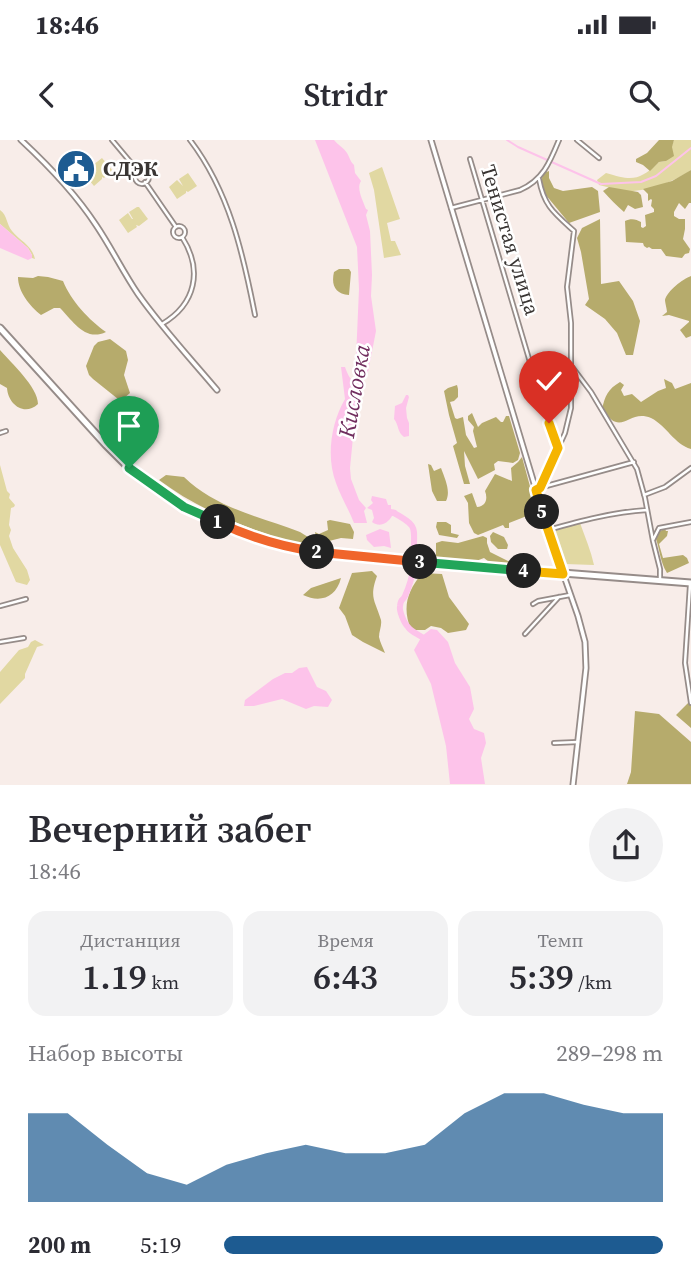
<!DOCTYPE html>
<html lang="ru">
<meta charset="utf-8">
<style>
:root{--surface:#fff;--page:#f2f2f3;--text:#2b2b33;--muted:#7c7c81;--accent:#1d5b91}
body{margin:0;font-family:"Source Serif 4",serif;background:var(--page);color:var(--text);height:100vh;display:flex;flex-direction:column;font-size:26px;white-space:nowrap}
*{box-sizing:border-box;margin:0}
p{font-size:23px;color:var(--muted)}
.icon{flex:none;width:38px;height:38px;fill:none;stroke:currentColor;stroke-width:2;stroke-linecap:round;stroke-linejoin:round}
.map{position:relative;height:645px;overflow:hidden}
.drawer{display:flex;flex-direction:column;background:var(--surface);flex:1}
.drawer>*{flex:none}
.pin{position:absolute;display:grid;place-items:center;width:60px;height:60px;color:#fff;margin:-72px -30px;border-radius:50% 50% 50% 0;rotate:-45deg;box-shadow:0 0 7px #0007}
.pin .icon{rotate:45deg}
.km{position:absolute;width:35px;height:35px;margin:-18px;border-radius:50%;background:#222;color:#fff;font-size:19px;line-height:35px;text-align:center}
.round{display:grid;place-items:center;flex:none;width:74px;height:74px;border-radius:37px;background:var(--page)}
.summary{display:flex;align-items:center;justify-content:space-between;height:119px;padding:0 28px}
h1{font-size:38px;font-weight:600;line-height:52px}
.figures{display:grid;grid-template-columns:repeat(3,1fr);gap:10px;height:119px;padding:7px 28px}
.figures div{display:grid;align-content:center;border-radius:18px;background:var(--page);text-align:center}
.figures b{font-size:35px;font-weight:600}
.figures small{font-size:19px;font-weight:400}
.figures p{font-size:19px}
.chart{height:196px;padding:14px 28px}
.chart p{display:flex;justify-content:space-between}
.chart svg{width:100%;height:126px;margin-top:7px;fill:var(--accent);opacity:.7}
ul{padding:0 28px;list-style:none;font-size:23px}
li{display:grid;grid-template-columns:112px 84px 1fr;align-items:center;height:52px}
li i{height:18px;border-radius:9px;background:var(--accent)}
.status{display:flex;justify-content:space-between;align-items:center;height:49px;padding:0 35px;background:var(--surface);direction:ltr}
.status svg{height:19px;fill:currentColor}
header{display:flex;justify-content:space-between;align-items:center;height:91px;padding:0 28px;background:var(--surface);font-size:32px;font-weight:600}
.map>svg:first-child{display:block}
.green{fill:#e1d8a2}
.forest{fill:#b6ab6c}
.water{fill:#fdc3ea}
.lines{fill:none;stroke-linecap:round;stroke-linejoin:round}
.stream{stroke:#fdc3ea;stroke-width:2}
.river{stroke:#fdc3ea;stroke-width:6}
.street-casing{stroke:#968c89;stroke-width:6}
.secondary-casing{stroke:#968c89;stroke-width:7}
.primary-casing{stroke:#968c89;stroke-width:9}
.street{stroke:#fff;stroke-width:2.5}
.secondary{stroke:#fff;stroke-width:3.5}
.primary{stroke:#fff;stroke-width:5}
.split-1-casing{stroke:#fff;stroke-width:14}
.split-2-casing{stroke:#fff;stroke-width:14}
.split-3-casing{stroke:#fff;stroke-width:14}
.split-4-casing{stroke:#fff;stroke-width:14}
.split-5-casing{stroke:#fff;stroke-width:14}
.split-6-casing{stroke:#fff;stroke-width:14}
.split-1{stroke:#22a559;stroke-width:9}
.split-2{stroke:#f0652b;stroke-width:9}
.split-3{stroke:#f0652b;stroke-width:9}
.split-4{stroke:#22a559;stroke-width:9}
.split-5{stroke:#f5b400;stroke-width:9}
.split-6{stroke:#f5b400;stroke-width:9}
.labels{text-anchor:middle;stroke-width:5;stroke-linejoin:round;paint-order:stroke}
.poi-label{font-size:21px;font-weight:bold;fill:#393533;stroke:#fff;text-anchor:start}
.street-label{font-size:21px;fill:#393533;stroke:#fff}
.water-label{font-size:23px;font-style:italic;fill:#712e5f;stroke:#fff}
</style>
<div class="status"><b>18:46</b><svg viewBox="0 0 49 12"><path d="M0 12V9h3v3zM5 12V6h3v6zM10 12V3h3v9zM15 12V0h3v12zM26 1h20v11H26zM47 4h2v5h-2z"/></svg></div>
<header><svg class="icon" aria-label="back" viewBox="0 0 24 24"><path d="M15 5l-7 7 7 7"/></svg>Stridr<svg class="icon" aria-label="search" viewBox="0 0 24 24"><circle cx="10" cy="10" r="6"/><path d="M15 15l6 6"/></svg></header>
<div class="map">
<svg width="691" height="645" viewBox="0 0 691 645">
<rect width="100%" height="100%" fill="#f8ede9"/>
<path class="green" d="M674 0H691V30C676 41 647 52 627 51 618 50 608 47 599 45L597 40 606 33C632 41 639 41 659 22L666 21Z
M102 18 112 30 104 38 102 37V39L94 46 84 34 92 27 97 32 93 25Z
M382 27 400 79 387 83 391 101H395L401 115 384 118 374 50 369 33Z
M188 33 197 46 188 52 186 51V53L177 59 169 47 177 40 183 46 179 39Z
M137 67H139L148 79 139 86 136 85 137 87 128 93 119 80 128 73 132 79H133L129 72Z
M0 70C8 76 6 84 12 91 20 101 32 105 35 119L32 118V115L28 108 0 84Z
M0 325 7 351 10 354 9 358 15 365 14 367 11 368 9 385 11 390 9 396 13 408 27 430 30 440 27 445 16 442 0 405Z
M580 383C585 397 591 411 594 425L565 424C561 414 554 401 555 390Z
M35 500 44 505 37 507 25 534V538L0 564V532L19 510 28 507 31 502Z"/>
<path class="forest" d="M659 0H674L672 7 674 16 666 21 659 22 650 31 643 25 636 22V19L647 13Z
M691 30V63H689L685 69 679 63 674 72V76L679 79H685V89L683 99 690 109 689 113 685 114 682 118 666 116 661 109H652L649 107 647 108 644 106 643 103 626 102 625 81C631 78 636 79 641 82V87L643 88 646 86 645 75 654 72V69L651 66 652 60 651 59 648 61V54L643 49 672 41Z
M549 31V38L554 48 563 51 592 47 598 51 600 72 569 83 545 54 541 40 544 33Z
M609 47 638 52 641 55 643 67 635 69 628 65 624 72C617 66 610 59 603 51Z
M600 79 601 144 619 141 633 161 640 181 633 215H626L617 193 605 179 585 165 589 159 581 112 577 98 582 88Z
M339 129H349L351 132 349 155C335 154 331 145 334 132Z
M38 136 48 137 63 141C71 161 89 180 106 192 85 202 73 181 60 168H54L41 175C30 166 18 152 18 137L33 138Z
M691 136V196L686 198 680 190 689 182V181L669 175 662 176 667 172C667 170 665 162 665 160 667 151 683 139 691 136Z
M110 199 126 211 128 220 124 235 130 253 123 259H118L93 239 89 235 86 226 94 206 98 202Z
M0 210C11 223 38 247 38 264 24 277 8 264 7 248L0 244Z
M664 239 672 243 675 249 691 243V309C674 304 667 286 651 278 628 268 622 299 602 269 605 256 608 249 620 242L624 245 621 250 624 256 632 254 641 262 658 251 666 248Z
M457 245 458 249V257L454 261 450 262 455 278 457 279 463 277 466 295 474 308 477 307 473 291 474 287 468 280V276L472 273 478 287 482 283 496 277 501 282H503L506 276H509L520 313 518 320 513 323 498 321 494 324 495 330 478 339 464 311 465 326 470 344H464L453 306 457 303 449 275 444 251 448 248Z
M522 317 537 372 509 383V388H505L503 385 478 395 474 393 469 383 468 363 464 356 472 353 477 367C486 366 488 359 485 351L495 334 512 341 511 328 518 322Z
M428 324 431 325 434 331 441 328C445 339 451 351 446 361H437L432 351Z
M166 335 184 337C216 368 260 377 300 392L308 397 312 405 308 407C256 392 203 373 159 340Z
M330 380 350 384 354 392 353 399 341 398 329 401 316 398 315 392 319 394 328 390 327 381Z
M437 382H446L451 385V393L459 395 457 398 439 395 436 387Z
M665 389 666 391H668L667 396 659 404 663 418 683 415 687 418 689 423 667 433C660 422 660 410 656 399L657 392Z
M493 392 504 397 508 405 507 409H498L491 402 490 396Z
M483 396 487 398V403L490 412 510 422C501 429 492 425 484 418L476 421 441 419 436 417V403L442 401 458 403Z
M372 431 377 436C369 458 375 460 381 480 382 486 379 491 379 497 380 502 383 508 385 513L363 502 352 495 345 476 339 468 352 433Z
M422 433 442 434 449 457 469 484 466 490 448 493 441 488 431 486 425 490H411C402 467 407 452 422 433Z
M341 438C336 458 320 463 303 455L311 448Z
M691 560V588L676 575Z
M635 571 659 574 691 602V644H627L631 632Z"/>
<path class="water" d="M315 0H334C338 5 344 8 347 13 350 18 350 21 354 25L355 33 361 41C356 48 363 61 366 69L368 70 366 75 370 91 372 135 371 156 376 191 368 232 356 259 357 274 352 280 354 287 350 328 351 339 359 360 366 368 364 371 367 383H354C349 370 341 357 336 343 326 317 331 283 345 259L341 227H345C348 235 350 241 358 242L356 218 359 149 357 107Z
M0 84 28 108 32 115V118L28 120 0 108Z
M406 255H408L409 257 406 268 407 278 409 283V296L404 297C397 292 399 285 394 279L395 266 402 263Z
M372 356 386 359 388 365H391V369L396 370 400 376H392C388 383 380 388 372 382L374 378 372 370 367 368 373 363 371 360Z
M380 389 389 392 391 408 384 406 374 407 367 400 366 395Z
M431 489 437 490 448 502 455 523 470 547 474 569 469 579 474 589 484 593 486 603 481 618 485 644H450L446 606 431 544 414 510 422 496Z
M307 527 317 547 326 551 332 560 328 567 314 566 306 569 282 559 254 566H244L245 560 273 539 285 533H292L299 528Z"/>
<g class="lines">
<path class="stream" d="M507 0 518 7 601 44 641 42 656 36 691 8"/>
<path class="river" d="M394 373C420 387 413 388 414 414
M413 429C412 438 409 447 405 456 402 462 401 458 400 466 399 471 404 483 408 487 412 493 421 495 426 500"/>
<g class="street-casing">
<path id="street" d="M112 0 138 31
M190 0C229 51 243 113 255 175
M577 0 599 18
M470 19 537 246 558 308
M135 37a7 7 0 1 1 14 0a7 7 0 1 1-14 0Z
M539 39C544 66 554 73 574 91L567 147 571 183V268L565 293 540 348
M145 42 176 87
M451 68 520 50C543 40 550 22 559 0
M173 92a6 6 0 1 1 12 0a6 6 0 1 1-12 0Z
M162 184C196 164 203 130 182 97
M573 228 591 252 637 329 645 358 653 401 660 429V441
M0 293 6 291
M539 348 634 322
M644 355 665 347 691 328
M548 390C580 381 613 372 647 370
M653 400 659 388 691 382
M690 445 685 523 691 563
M533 464 538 461 570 455
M0 466 26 459
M525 494 559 457
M0 502 24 498
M554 603 578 602"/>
</g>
<g class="secondary-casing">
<path id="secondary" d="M21 0C49 26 75 53 96 85 111 107 123 132 138 154 162 188 190 218 217 250
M431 0 548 390 578 476 585 502 586 528 573 645"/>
</g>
<g class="primary-casing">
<path id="primary" d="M0 188 106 305 129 328 153 346 184 367 241 393 293 409 334 415 691 443"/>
</g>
<use href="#street" class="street"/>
<use href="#secondary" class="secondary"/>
<use href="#primary" class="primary"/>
</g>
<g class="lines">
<g class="split-1-casing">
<path id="split-1" d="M129 328 184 367 218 382"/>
</g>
<g class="split-2-casing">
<path id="split-2" d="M218 382C249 397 282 407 317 412"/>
</g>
<g class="split-3-casing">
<path id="split-3" d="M317 412 420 422"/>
</g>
<g class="split-4-casing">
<path id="split-4" d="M420 422 524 431"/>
</g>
<g class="split-5-casing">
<path id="split-5" d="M524 431 563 434 542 372"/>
</g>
<g class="split-6-casing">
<path id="split-6" d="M542 372 536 350 540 348 558 308 549 283"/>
</g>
<use href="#split-1" class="split-1"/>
<use href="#split-2" class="split-2"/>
<use href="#split-3" class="split-3"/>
<use href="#split-4" class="split-4"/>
<use href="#split-5" class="split-5"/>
<use href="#split-6" class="split-6"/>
</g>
<defs>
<g id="civic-disc" transform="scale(2.0125)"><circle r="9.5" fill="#1d5b91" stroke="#fff"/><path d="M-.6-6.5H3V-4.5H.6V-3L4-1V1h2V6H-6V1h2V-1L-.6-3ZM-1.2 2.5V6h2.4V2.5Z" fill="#fff"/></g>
</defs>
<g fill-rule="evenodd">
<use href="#civic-disc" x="76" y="29"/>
</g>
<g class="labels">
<g class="poi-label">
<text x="103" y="36">СДЭК</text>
</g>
<g class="street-label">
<text transform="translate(510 100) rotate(73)" y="7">Тенистая улица</text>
</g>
<g class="water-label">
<text transform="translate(354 251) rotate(-80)" y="8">Кисловка</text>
</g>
</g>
</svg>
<div class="pin" style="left:129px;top:328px;background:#1e9e55"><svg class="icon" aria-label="arrive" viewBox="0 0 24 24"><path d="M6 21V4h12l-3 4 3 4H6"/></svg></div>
<div class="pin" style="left:549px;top:283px;background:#d93025"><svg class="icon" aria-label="check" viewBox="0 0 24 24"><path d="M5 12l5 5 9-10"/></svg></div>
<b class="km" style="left:218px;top:382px">1</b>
<b class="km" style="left:317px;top:412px">2</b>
<b class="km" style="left:420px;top:422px">3</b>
<b class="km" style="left:524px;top:431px">4</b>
<b class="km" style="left:542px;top:372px">5</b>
</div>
<section class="drawer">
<div class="summary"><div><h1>Вечерний забег</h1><p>18:46</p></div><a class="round"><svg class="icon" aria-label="share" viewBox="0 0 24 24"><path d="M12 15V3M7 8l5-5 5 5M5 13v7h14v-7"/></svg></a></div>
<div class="figures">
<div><p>Дистанция</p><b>1.19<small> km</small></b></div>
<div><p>Время</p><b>6:43</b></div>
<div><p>Темп</p><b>5:39<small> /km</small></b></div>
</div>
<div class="chart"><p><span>Набор высоты</span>289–298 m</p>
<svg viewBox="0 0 160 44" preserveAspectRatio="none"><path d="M0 44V13L10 13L20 24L30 34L40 38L50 31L60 27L70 24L80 27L90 27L100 24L110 13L120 6L130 6L140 10L150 13L160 13V44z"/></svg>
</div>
<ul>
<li><b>200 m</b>5:19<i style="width:100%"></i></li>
</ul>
</section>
